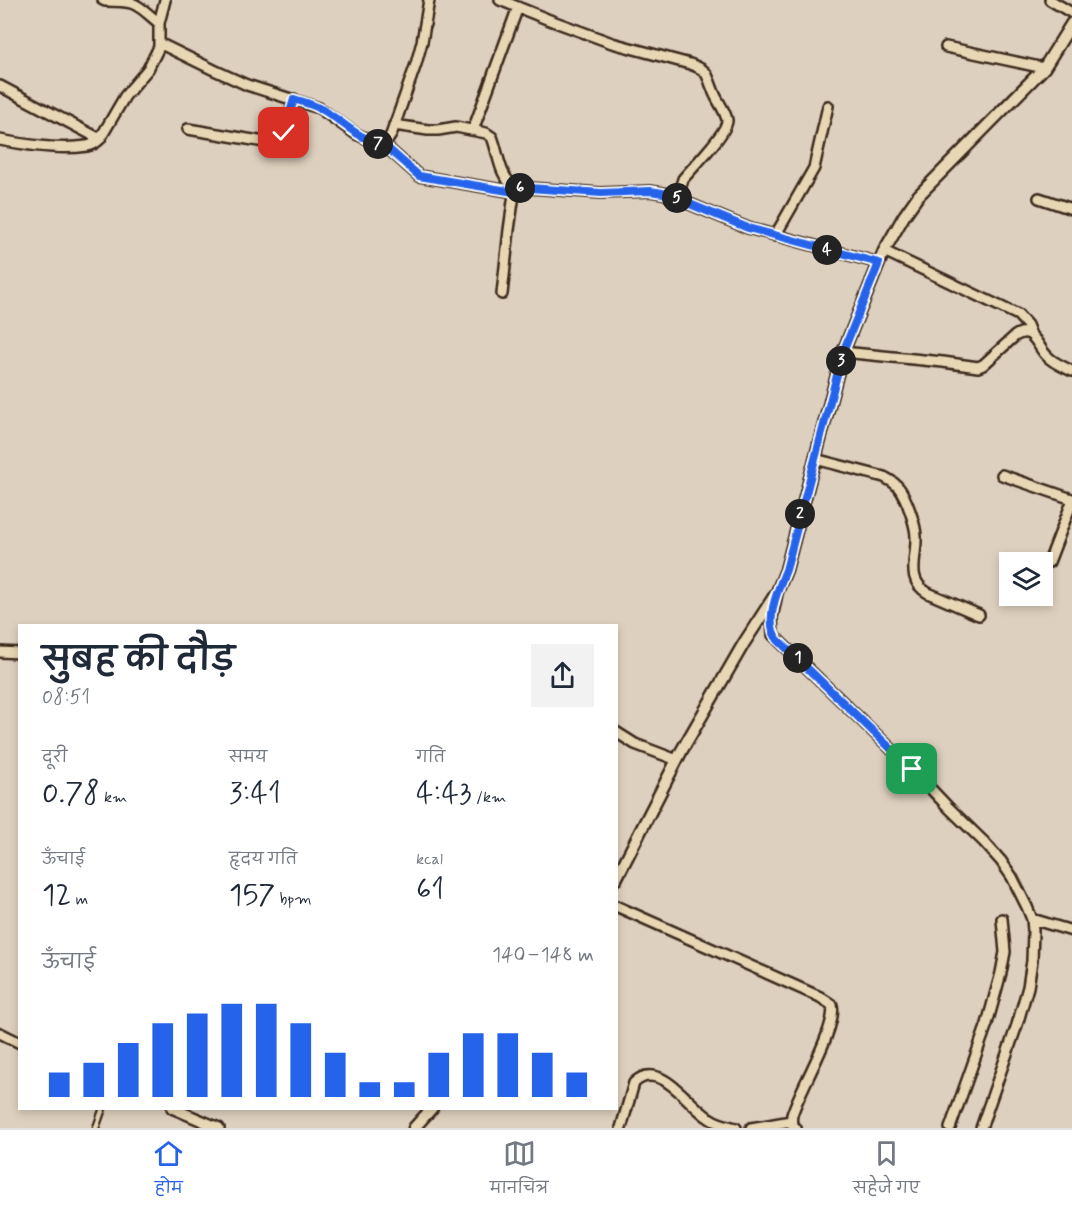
<!DOCTYPE html>
<html lang="hi">
<meta charset="utf-8">
<style>
:root{--surface:#fff;--page:#f2f2f3;--text:#1f2937;--muted:#747a83;--line:#e0e1e3;--accent:#2563eb}
body{margin:0;font-family:Mynerve,"Playpen Sans Deva",sans-serif;background:var(--page);color:var(--text);height:100vh;display:flex;flex-direction:column;font-size:22px;white-space:nowrap}
*{box-sizing:border-box;margin:0}
p{font-size:20px;color:var(--muted)}
.icon{flex:none;width:33px;height:33px;fill:none;stroke:currentColor;stroke-width:2;stroke-linecap:round;stroke-linejoin:round}
.map{position:relative;flex:1;overflow:hidden}
.sheet{position:absolute;left:18px;top:624px;width:600px;height:486px;display:flex;flex-direction:column;background:var(--surface);border-radius:0px;box-shadow:0 3px 9px #0003}
.sheet>*{flex:none}
.controls{position:absolute;left:999px;top:552px;display:grid;gap:12px}
.controls a{display:grid;place-items:center;width:54px;height:54px;border-radius:0px;background:var(--surface);box-shadow:0 3px 9px #0003;font-size:30px}
.pin{position:absolute;display:grid;place-items:center;width:51px;height:51px;color:#fff;margin:-26px;border-radius:12px;box-shadow:0 3px 9px #0006}
.km{position:absolute;width:30px;height:30px;margin:-15px;border-radius:50%;background:#222;color:#fff;font-size:16px;line-height:30px;text-align:center}
.round{display:grid;place-items:center;flex:none;width:63px;height:63px;border-radius:0px;background:var(--page)}
.headline{display:flex;align-items:center;justify-content:space-between;height:102px;padding:0 24px}
h1{font-size:33px;font-weight:600;line-height:45px}
.stats{display:grid;grid-template-columns:repeat(3,1fr);gap:9px;height:102px;padding:6px 24px}
.stats div{display:grid;align-content:center}
.stats b{font-size:30px;font-weight:600}
.stats small{font-size:16px;font-weight:400}
.stats p{font-size:16px}
.chart{height:168px;padding:12px 24px}
.chart p{display:flex;justify-content:space-between}
.chart svg{width:100%;height:108px;margin-top:6px;stroke:var(--accent);stroke-width:6}
.tabs{display:flex;justify-content:space-around;align-items:center;height:84px;border-top:2px solid var(--line);background:var(--surface);font-size:16px;color:var(--muted)}
.tabs a{display:grid;justify-items:center;gap:3px}
.tabs .current{color:var(--accent)}
.map>svg:first-child{display:block}
.lines{fill:none;stroke-linecap:round;stroke-linejoin:round}
.service-casing{stroke:#3b2a1e;stroke-width:9}
.minor-casing{stroke:#3b2a1e;stroke-width:14}
.tertiary-casing{stroke:#3b2a1e;stroke-width:15}
.service{stroke:#e8d7b4;stroke-width:4.5}
.minor{stroke:#e8d7b4;stroke-width:9}
.tertiary{stroke:#e8d7b4;stroke-width:10}
.route-casing{stroke:#fff;stroke-width:12}
.route{stroke:#2563eb;stroke-width:8}
</style>
<div class="map">
<svg width="1072" height="1128" viewBox="0 0 1072 1128">
<rect width="100%" height="100%" fill="#ded0be"/>
<filter id="ink" filterUnits="userSpaceOnUse"><feTurbulence type="fractalNoise" baseFrequency=".0167" numOctaves="2"/><feDisplacementMap in="SourceGraphic" scale="12" xChannelSelector="R" yChannelSelector="G"/><feConvolveMatrix kernelMatrix="1 2 1 2 8 2 1 2 1" color-interpolation-filters="sRGB"/></filter>
<g filter="url(#ink)">
<g class="lines">
<g class="service-casing">
<path id="service" d="M96 1128 103 1108"/>
</g>
<g class="minor-casing">
<path id="minor" d="M103 0 105 1C137 1 135 3 159 23
M500 0 547 19 612 43 690 64C709 71 706 73 713 90 716 100 725 109 727 120 728 132 692 168 683 179L681 186 679 198
M1050 0 1072 13
M159 47V23L165 0
M946 47 1044 68
M0 86 100 139
M394 125 428 130H438L456 127 486 133 492 137C499 154 499 177 515 187L601 193 650 191 663 193 748 228 879 263
M188 129 265 142C269 143 275 144 279 141 287 136 291 108 294 99
M473 130 518 7
M0 140C26 145 62 150 87 146 93 145 96 143 100 139L125 96 148 69 159 47 163 45 214 70 247 85 319 108 356 134 377 143 383 144 387 141 391 135 416 64 422 42 429 0
M383 144 419 176 514 192
M1039 198 1072 209
M775 236 814 168 828 106
M884 251 1018 315 1027 325 1031 335
M502 294 509 230 515 187
M843 352 943 362 978 367 983 365 1015 336C1033 324 1037 347 1047 356 1053 363 1064 367 1072 371
M815 459 884 477C890 480 895 483 899 488 906 497 916 525 916 537 917 558 905 580 928 593L979 615
M1002 475 1072 499
M1049 562 1072 502
M777 594 772 618 773 635 912 769 949 808 984 842 1001 861 1012 877 1027 907 1032 919 1033 931 1032 961 1028 987 1017 1025 981 1128
M0 652 20 653
M616 732 635 744 677 760
M616 906 820 997 832 1005C838 1027 799 1090 792 1115 791 1121 791 1125 796 1128
M1032 919 1072 931
M0 1033 20 1043
M172 1108 219 1128
M621 1128 634 1083C659 1058 688 1105 709 1118 716 1123 727 1126 736 1128
M751 1128 791 1121
M950 1128 987 1024 1001 973 1005 952 1002 919"/>
</g>
<g class="tertiary-casing">
<path id="tertiary" d="M616 879 682 750 744 643 777 592 786 570 843 352 884 251 904 216 918 196 1044 68 1072 23
M414 1128 432 1108"/>
</g>
<use href="#service" class="service"/>
<use href="#minor" class="minor"/>
<use href="#tertiary" class="tertiary"/>
</g>
</g>
<g class="lines" filter="url(#ink)">
<g class="route-casing">
<path id="route" d="M284 133 294 99C303 102 312 104 321 109 342 120 358 140 383 144L419 176 514 192 515 187 601 193 650 191 663 193 748 228 879 263 843 352 786 570C778 589 763 623 778 640L912 769"/>
</g>
<use href="#route" class="route"/>
</g>
</svg>
<div class="controls">
<a><svg class="icon" aria-label="layers" viewBox="0 0 24 24"><path d="M12 4l9 5-9 5-9-5zM3 14l9 5 9-5"/></svg></a>
</div>
<div class="pin" style="left:912px;top:769px;background:#1e9e55"><svg class="icon" aria-label="arrive" viewBox="0 0 24 24"><path d="M6 21V4h12l-3 4 3 4H6"/></svg></div>
<div class="pin" style="left:284px;top:133px;background:#d93025"><svg class="icon" aria-label="check" viewBox="0 0 24 24"><path d="M5 12l5 5 9-10"/></svg></div>
<b class="km" style="left:798px;top:658px">1</b>
<b class="km" style="left:800px;top:514px">2</b>
<b class="km" style="left:841px;top:361px">3</b>
<b class="km" style="left:827px;top:250px">4</b>
<b class="km" style="left:677px;top:198px">5</b>
<b class="km" style="left:520px;top:188px">6</b>
<b class="km" style="left:378px;top:144px">7</b>
<section class="sheet">
<div class="headline"><div><h1>सुबह की दौड़</h1><p>08:51</p></div><a class="round"><svg class="icon" aria-label="share" viewBox="0 0 24 24"><path d="M12 15V3M7 8l5-5 5 5M5 13v7h14v-7"/></svg></a></div>
<div class="stats">
<div><p>दूरी</p><b>0.78<small> km</small></b></div>
<div><p>समय</p><b>3:41</b></div>
<div><p>गति</p><b>4:43<small> /km</small></b></div>
</div>
<div class="stats">
<div><p>ऊँचाई</p><b>12<small> m</small></b></div>
<div><p>हृदय गति</p><b>157<small> bpm</small></b></div>
<div><p>kcal</p><b>61</b></div>
</div>
<div class="chart"><p><span>ऊँचाई</span>140–148 m</p>
<svg viewBox="0 0 160 44" preserveAspectRatio="none"><path d="M5 44V34M15 44V30M25 44V22M35 44V14M45 44V10M55 44V6M65 44V6M75 44V14M85 44V26M95 44V38M105 44V38M115 44V26M125 44V18M135 44V18M145 44V26M155 44V34"/></svg>
</div>
</section>
</div>
<nav class="tabs">
<a class="current"><svg class="icon" aria-label="home" viewBox="0 0 24 24"><path d="M3 11l9-7 9 7M6 9v11h12V9"/></svg>होम</a>
<a><svg class="icon" aria-label="map" viewBox="0 0 24 24"><path d="M3 6l6-2 6 2 6-2v14l-6 2-6-2-6 2zM9 4v14M15 6v14"/></svg>मानचित्र</a>
<a><svg class="icon" aria-label="saved" viewBox="0 0 24 24"><path d="M7 4h10v16l-5-4-5 4z"/></svg>सहेजे गए</a>
</nav>
